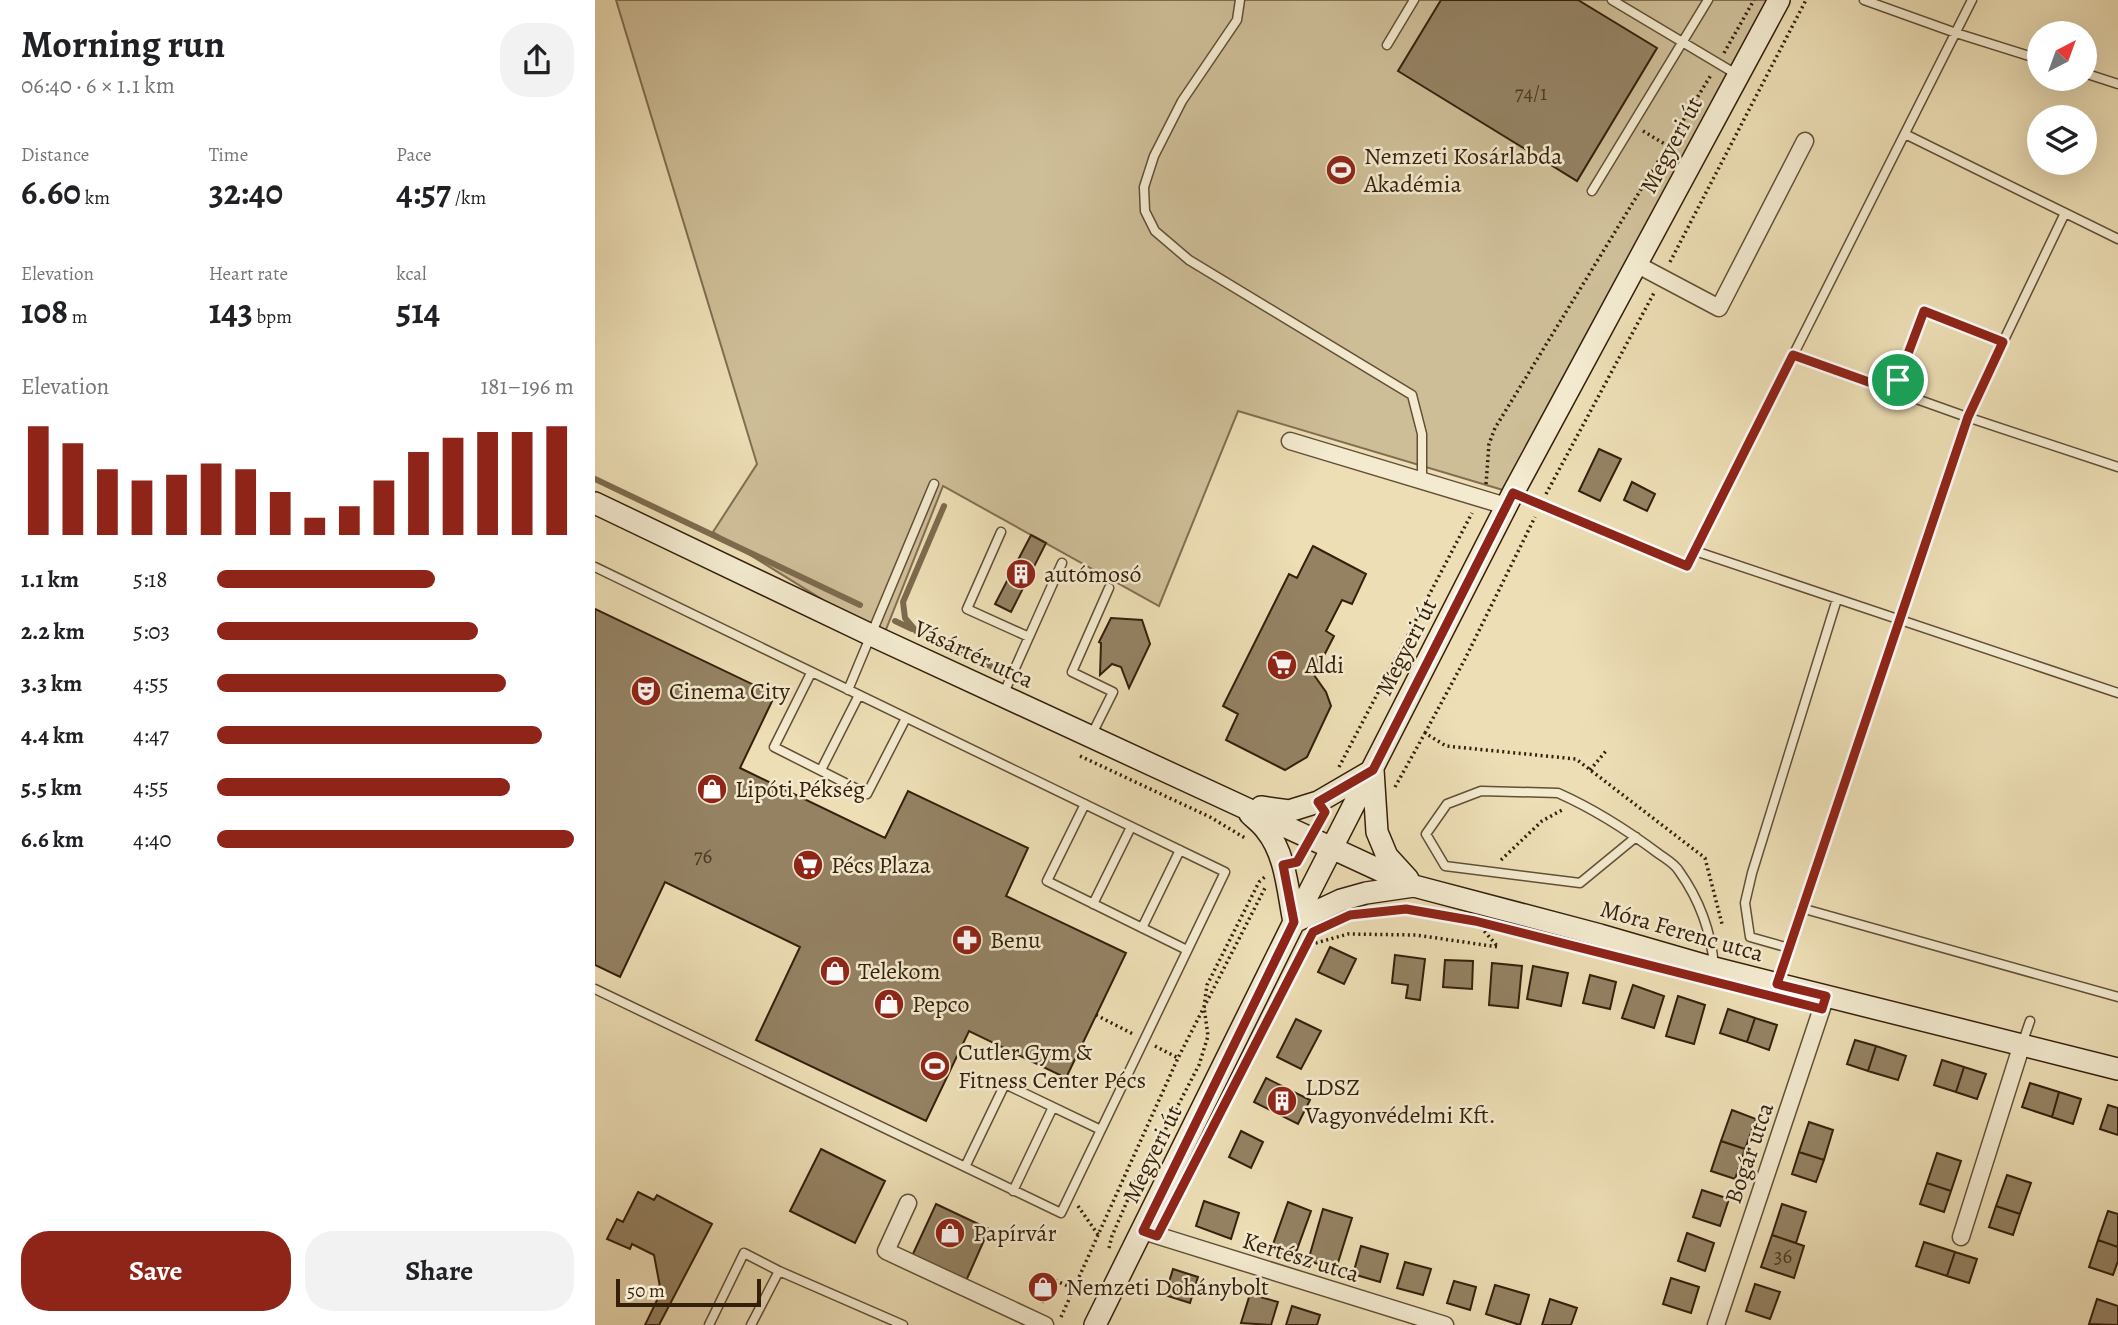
<!DOCTYPE html>
<meta charset="utf-8">
<style>
:root{--surface:#fff;--page:#f2f2f2;--text:#202124;--muted:#757577;--accent:#8f2418}
body{margin:0;font-family:Alegreya,serif;background:var(--page);color:var(--text);height:100vh;display:flex;flex-direction:column;font-size:26px;white-space:nowrap}
*{box-sizing:border-box;margin:0}
p{font-size:23px;color:var(--muted)}
.icon{flex:none;width:38px;height:38px;fill:none;stroke:currentColor;stroke-width:2;stroke-linecap:round;stroke-linejoin:round}
.map{position:relative;flex:1;overflow:hidden}
.side{display:flex;flex-direction:column;background:var(--surface);width:595px}
.side>*{flex:none}
.needle{width:46px;rotate:41deg}
.controls{position:absolute;left:1432px;top:21px;display:grid;gap:14px}
.controls a{display:grid;place-items:center;width:70px;height:70px;border-radius:50%;background:var(--surface);box-shadow:0 7px 28px #0002;font-size:35px}
.scale{position:absolute;left:21px;bottom:18px;width:145px;box-sizing:border-box;padding-left:7px;border:4px solid #341f0b;border-top:0;font-size:19px;line-height:24px;white-space:nowrap;color:#341f0b;-webkit-text-stroke:5px #f3eacf;paint-order:stroke}
.pin{position:absolute;display:grid;place-items:center;width:60px;height:60px;color:#fff;margin:-30px;border:4px solid #fff;border-radius:50%;box-shadow:0 2px 7px #0007}
.round{display:grid;place-items:center;flex:none;width:74px;height:74px;border-radius:28px;background:var(--page)}
.overview{display:flex;align-items:center;justify-content:space-between;height:119px;padding:0 21px}
h1{font-size:38px;font-weight:700;line-height:52px}
.metrics{display:grid;grid-template-columns:repeat(3,1fr);gap:10px;height:119px;padding:7px 21px}
.metrics div{display:grid;align-content:center}
.metrics b{font-size:35px;font-weight:700}
.metrics small{font-size:19px;font-weight:400}
.metrics p{font-size:19px}
.chart{height:196px;padding:14px 21px}
.chart p{display:flex;justify-content:space-between}
.chart svg{width:100%;height:126px;margin-top:7px;stroke:var(--accent);stroke-width:6}
.action{display:flex;gap:14px;margin-top:auto;padding:14px 21px}
.action a{flex:1;height:80px;border-radius:28px;background:var(--accent);color:#fff;font-size:28px;font-weight:700;line-height:80px;text-align:center}
.action a+a{background:var(--page);color:var(--text)}
ul{padding:0 21px;list-style:none;font-size:23px}
li{display:grid;grid-template-columns:112px 84px 1fr;align-items:center;height:52px}
li i{height:18px;border-radius:9px;background:var(--accent)}
main{display:flex;flex:1;min-height:0}
.map>svg:first-child{display:block}
.green{fill:#cebe98;stroke:#816e52;stroke-width:2}
.lines{fill:none;stroke-linecap:round;stroke-linejoin:round}
.stream{stroke:#7d6b4e;stroke-width:6}
.building{fill:#948263;stroke:#341f0b;stroke-width:2}
.lane-casing{stroke:#624f36;stroke-width:11}
.street-casing{stroke:#624f36;stroke-width:19}
.secondary-casing{stroke:#341f0b;stroke-width:24}
.path{stroke:#341f0b;stroke-width:3.5;stroke-dasharray:2 3.5;stroke-linecap:butt}
.lane{stroke:#f3eacf;stroke-width:8}
.street{stroke:#f3eacf;stroke-width:16}
.secondary{stroke:#f3eacf;stroke-width:21}
.route-casing{stroke:#fff;stroke-width:14}
.route{stroke:#8f2418;stroke-width:9}
.labels{text-anchor:middle;stroke-width:5;stroke-linejoin:round;paint-order:stroke}
.number-label{font-size:21px;fill:#4c3821}
.street-label{font-size:24px;fill:#341f0b;stroke:#f3eacf}
.poi-label{font-size:24px;fill:#341f0b;stroke:#f3eacf;text-anchor:start}
</style>
<main>
<section class="side">
<div class="overview"><div><h1>Morning run</h1><p>06:40 · 6 × 1.1 km</p></div><a class="round"><svg class="icon" aria-label="share" viewBox="0 0 24 24"><path d="M12 15V3M7 8l5-5 5 5M5 13v7h14v-7"/></svg></a></div>
<div class="metrics">
<div><p>Distance</p><b>6.60<small> km</small></b></div>
<div><p>Time</p><b>32:40</b></div>
<div><p>Pace</p><b>4:57<small> /km</small></b></div>
</div>
<div class="metrics">
<div><p>Elevation</p><b>108<small> m</small></b></div>
<div><p>Heart rate</p><b>143<small> bpm</small></b></div>
<div><p>kcal</p><b>514</b></div>
</div>
<div class="chart"><p><span>Elevation</span>181–196 m</p>
<svg viewBox="0 0 160 44" preserveAspectRatio="none"><path d="M5 44V6M15 44V12M25 44V21M35 44V25M45 44V23M55 44V19M65 44V21M75 44V29M85 44V38M95 44V34M105 44V25M115 44V15M125 44V10M135 44V8M145 44V8M155 44V6"/></svg>
</div>
<ul>
<li><b>1.1 km</b>5:18<i style="width:61%"></i></li>
<li><b>2.2 km</b>5:03<i style="width:73%"></i></li>
<li><b>3.3 km</b>4:55<i style="width:81%"></i></li>
<li><b>4.4 km</b>4:47<i style="width:91%"></i></li>
<li><b>5.5 km</b>4:55<i style="width:82%"></i></li>
<li><b>6.6 km</b>4:40<i style="width:100%"></i></li>
</ul>
<div class="action"><a>Save</a><a>Share</a></div>
</section>
<div class="map">
<svg width="1523" height="1325" viewBox="0 0 1523 1325">
<rect width="100%" height="100%" fill="#eddeb5"/>
<filter id="stains"><feTurbulence type="fractalNoise" baseFrequency=".00286" numOctaves="4"/><feColorMatrix values="0 0 0 0 .2 0 0 0 0 .09 0 0 0 0 .02 0 0 0 .5 -.17"/></filter>
<radialGradient id="worn" r=".72"><stop offset=".6" stop-color="#630" stop-opacity="0"/><stop offset="1" stop-color="#630" stop-opacity=".3"/></radialGradient>
<path class="green" d="M21 0H1184L918 493 643 411 564 606 348 486 288 637 118 532 162 464Z"/>
<g class="lines">
<path class="stream" d="M0 479 265 605
M349 506 308 602 310 618 321 631 404 670
M300 621 317 629"/>
</g>
<path class="building" d="M846 0H983L1062 48 982 181 803 71Z
M1004 449 1026 459 1005 501 984 491Z
M1037 482 1060 494 1052 511 1029 500Z
M436 535 451 543 416 612 400 604Z
M718 546 771 574 757 604 747 600 731 631 739 636 719 675 731 692 736 706 712 757 690 770 631 740 643 714 628 706 694 574 702 578Z
M0 609 180 695 145 768 290 838 313 791 433 848 411 896 531 953 471 1078 374 1031 331 1121 161 1040 205 947 70 882 25 977 0 965Z
M516 618 547 620 555 644 534 688 526 667 517 664 505 675 506 643 504 642Z
M735 947 761 959 749 984 723 972Z
M800 955 830 959 825 1000 811 998 813 985 797 983Z
M850 960 878 961 877 989 848 987Z
M897 963 927 966 923 1008 894 1005Z
M938 966 973 973 966 1006 932 999Z
M995 975 1021 982 1015 1009 988 1003Z
M1038 985 1069 996 1059 1028 1027 1018Z
M1083 996 1110 1005 1099 1044 1071 1036Z
M1133 1009 1160 1018 1152 1042 1125 1033Z
M1160 1018 1182 1025 1174 1050 1152 1042Z
M701 1019 726 1031 706 1069 682 1057Z
M1260 1040 1281 1046 1273 1071 1252 1064Z
M1281 1046 1311 1056 1303 1080 1273 1071Z
M1347 1060 1369 1067 1361 1092 1339 1085Z
M1369 1067 1391 1074 1382 1099 1361 1092Z
M671 1078 715 1100 703 1124 659 1102Z
M1435 1083 1464 1092 1457 1117 1427 1107Z
M1464 1092 1486 1099 1478 1124 1457 1117Z
M1513 1105 1523 1108V1135L1505 1129Z
M1137 1110 1161 1119 1150 1149 1126 1141Z
M1214 1122 1238 1130 1229 1160 1204 1152Z
M646 1131 668 1142 656 1168 634 1157Z
M1126 1141 1150 1149 1140 1179 1116 1171Z
M226 1149 290 1181 260 1243 195 1211Z
M1204 1152 1229 1160 1221 1182 1197 1174Z
M1342 1153 1366 1161 1356 1191 1332 1183Z
M1412 1175 1436 1183 1425 1214 1401 1206Z
M1332 1183 1356 1191 1349 1212 1325 1204Z
M1107 1190 1134 1199 1125 1226 1098 1217Z
M43 1192 59 1200 62 1195 117 1224 64 1325H50L66 1292 59 1255 37 1244 35 1249 12 1239 22 1219 28 1222Z
M609 1201 644 1213 636 1239 601 1226Z
M693 1202 716 1211 699 1258 676 1250Z
M341 1204 394 1229 371 1281 317 1256Z
M1187 1204 1211 1212 1201 1243 1177 1235Z
M1401 1206 1425 1214 1418 1235 1394 1227Z
M728 1209 757 1218 741 1269 713 1261Z
M1513 1211 1523 1214V1247L1503 1240Z
M1092 1233 1119 1243 1110 1271 1083 1261Z
M1177 1235 1209 1246 1199 1278 1166 1267Z
M1503 1240 1523 1247V1261L1518 1275 1494 1267Z
M1329 1242 1360 1252 1352 1276 1321 1266Z
M766 1246 793 1254 785 1282 758 1274Z
M1360 1252 1382 1259 1374 1283 1352 1276Z
M810 1262 836 1269 828 1295 802 1288Z
M578 1269 603 1277 595 1303 570 1295Z
M447 1277 457 1282 448 1302 439 1297Z
M1076 1278 1104 1287 1096 1313 1068 1304Z
M859 1281 881 1287 875 1310 852 1303Z
M1160 1284 1185 1292 1175 1319 1151 1311Z
M900 1285 934 1295 925 1325 891 1314Z
M655 1294 683 1302 676 1325 646 1323Z
M955 1299 982 1308 976 1325H947Z
M1502 1299 1523 1306V1325L1494 1324Z
M697 1306 725 1315 722 1325H691Z"/>
<g class="lines">
<g class="lane-casing">
<path id="lane" d="M645 0 642 20 587 101 559 156 549 187 550 211 560 231 594 260 817 395 827 434V482
M1017 0 1141 74
M1269 0 1361 33 1444 59
M792 45 819 0
M1489 73 1523 84
M1310 134 1523 239
M997 191 1113 0
M1198 355 1372 417 1523 467
M1299 391 1329 311 1408 342
M920 494 1092 566 1377 0
M406 532 372 609 434 637
M1100 551 1523 693
M0 567 630 872 466 1213 0 989
M216 673 179 747 272 794 311 718
M253 690 339 484
M408 695 467 563
M496 736 518 692 477 672 514 588
M226 770 264 695
M490 804 452 881 592 950
M1041 837 985 883 850 866 831 834 852 804 886 791 963 793C999 809 1032 830 1064 854 1071 859 1080 864 1084 871 1104 899 1116 931 1119 966
M498 904 536 827
M1206 908 1523 997
M547 928 585 850
M1194 948 1155 937 1150 903 1157 873 1242 599
M1182 981 1372 417 1470 213
M1427 1044 1435 1021
M370 1167 410 1084 506 1130
M418 1191 458 1107
M184 1271 308 1325
M114 1325 149 1253 184 1271 156 1325"/>
</g>
<g class="street-casing">
<path id="street" d="M1041 264 1124 308 1210 141
M695 441 911 506
M313 1203 291 1251 450 1325
M548 1231 850 1325
M1366 1237 1427 1044
M1121 1325 1231 996"/>
</g>
<g class="secondary-casing">
<path id="secondary" d="M0 503 276 635 819 886 1005 935 1119 968 1523 1069
M666 807 694 811 723 802 778 770 782 832 792 856 813 879
M655 814C660 819 667 824 671 830 691 854 693 893 699 922
M699 922 746 900 771 893 819 886
M500 1325 699 922 918 493 1184 0"/>
</g>
<path class="path" d="M1129 53 1159 0
M1048 131 1073 146
M1075 262 1211 0
M891 484 894 444 900 428 1116 75
M951 494 1060 291
M830 733 870 659 940 517
M485 756 615 817 650 838
M744 767 877 513
M995 770 1011 751
M800 787 830 733 851 746 981 759 1110 858 1127 924
M906 860 947 821 967 810
M807 910 848 916
M710 946 753 934 821 935 903 947 884 925
M501 1015 538 1034
M560 1046 583 1058 671 886
M483 1206 504 1236
M514 1248 517 1236 543 1176 565 1140 604 1065 613 1036 609 1007 612 985 664 882 672 875
M452 1280 453 1277 479 1289
M466 1317 583 1058"/>
<use href="#lane" class="lane"/>
<use href="#street" class="street"/>
<use href="#secondary" class="secondary"/>
</g>
<g class="lines">
<g class="route-casing">
<path id="route" d="M1329 311 1408 342 1373 417 1182 984 1231 996 1227 1009 880 921 811 909 755 915 718 932 562 1236 548 1231 699 922 688 865 702 862 730 812 723 802 778 770 918 493 1092 566 1198 355 1299 391Z"/>
</g>
<use href="#route" class="route"/>
</g>
<defs>
<g id="stadium-disc" transform="scale(1.575)"><circle r="9.5" fill="#8f2418" stroke="#f3eacf"/><path d="M0-5a6.5 5 0 1 0 0 10a6.5 5 0 1 0 0-10ZM-3.5-1.8h7v3.6h-7Z" fill="#fff"/></g>
<g id="building-disc" transform="scale(1.575)"><circle r="9.5" fill="#8f2418" stroke="#f3eacf"/><path d="M-4-6H4V6H1V3H-1V6H-4ZM-2.5-4.3h1.7v1.8h-1.7ZM.8-4.3h1.7v1.8H.8ZM-2.5-1h1.7V.8h-1.7ZM.8-1h1.7V.8H.8Z" fill="#fff"/></g>
<g id="supermarket-disc" transform="scale(1.575)"><circle r="9.5" fill="#8f2418" stroke="#f3eacf"/><path d="M-6-5.5h2.5l.6 2H6L4.5 2H-2.5L-4.4-4H-6ZM-1.5 3.2a1.3 1.3 0 1 0 .1 0ZM3 3.2a1.3 1.3 0 1 0 .1 0Z" fill="#fff"/></g>
<g id="theatre-disc" transform="scale(1.575)"><circle r="9.5" fill="#8f2418" stroke="#f3eacf"/><path d="M-5-5.5Q0-4 5-5.5V0Q5 5 0 6Q-5 5-5 0ZM-3.3-2.5H-1v1.5H-3.3ZM1-2.5H3.3v1.5H1ZM-2.8 1Q0 5.5 2.8 1Z" fill="#fff"/></g>
<g id="shop-disc" transform="scale(1.575)"><circle r="9.5" fill="#8f2418" stroke="#f3eacf"/><path d="M-5-2.5h2.3a2.7 3.5 0 0 1 5.4 0H5L5.5 6h-11ZM-1.5-2.5h3a1.5 2.3 0 0 0-3 0Z" fill="#fff"/></g>
<g id="pharmacy-disc" transform="scale(1.575)"><circle r="9.5" fill="#8f2418" stroke="#f3eacf"/><path d="M-2-6h4v4h4v4h-4v4h-4v-4h-4v-4h4Z" fill="#fff"/></g>
</defs>
<g fill-rule="evenodd">
<use href="#stadium-disc" x="746" y="170"/>
<use href="#building-disc" x="426" y="574"/>
<use href="#supermarket-disc" x="687" y="665"/>
<use href="#theatre-disc" x="51" y="691"/>
<use href="#shop-disc" x="117" y="789"/>
<use href="#supermarket-disc" x="213" y="865"/>
<use href="#pharmacy-disc" x="372" y="940"/>
<use href="#shop-disc" x="240" y="971"/>
<use href="#shop-disc" x="294" y="1004"/>
<use href="#stadium-disc" x="340" y="1066"/>
<use href="#building-disc" x="687" y="1101"/>
<use href="#shop-disc" x="355" y="1233"/>
<use href="#shop-disc" x="448" y="1287"/>
</g>
<g class="labels">
<g class="number-label">
<text x="936" y="100">74/1</text>
<text x="108" y="863">76</text>
<text x="1188" y="1263">36</text>
</g>
<g class="street-label">
<text transform="translate(1076 145) rotate(-62)" y="8">Megyeri út</text>
<text transform="translate(811 647) rotate(-63)" y="8">Megyeri út</text>
<text transform="translate(379 654) rotate(25)" y="8">Vásártér utca</text>
<text transform="translate(1087 931) rotate(16)" y="8">Móra Ferenc utca</text>
<text transform="translate(1154 1153) rotate(-71)" y="8">Bogár utca</text>
<text transform="translate(557 1154) rotate(-64)" y="8">Megyeri út</text>
<text transform="translate(706 1257) rotate(17)" y="8">Kertész utca</text>
</g>
<g class="poi-label">
<text x="769" y="164">Nemzeti Kosárlabda<tspan x="769" dy="28">Akadémia</tspan></text>
<text x="449" y="582">autómosó</text>
<text x="710" y="673">Aldi</text>
<text x="74" y="699">Cinema City</text>
<text x="140" y="797">Lipóti Pékség</text>
<text x="236" y="873">Pécs Plaza</text>
<text x="395" y="948">Benu</text>
<text x="263" y="979">Telekom</text>
<text x="317" y="1012">Pepco</text>
<text x="363" y="1060">Cutler Gym &amp;<tspan x="363" dy="28">Fitness Center Pécs</tspan></text>
<text x="710" y="1095">LDSZ<tspan x="710" dy="28">Vagyonvédelmi Kft.</tspan></text>
<text x="378" y="1241">Papírvár</text>
<text x="471" y="1295">Nemzeti Dohánybolt</text>
</g>
</g>
<rect width="100%" height="100%" filter="url(#stains)"/>
<rect width="100%" height="100%" fill="url(#worn)"/>
</svg>
<div class="controls">
<a><svg class="needle" viewBox="-14 -14 28 28"><path d="M0-13l5 13h-10z" fill="#e53935"/><path d="M0 13l5-13h-10z" fill="#757577"/></svg></a>
<a><svg class="icon" aria-label="layers" viewBox="0 0 24 24"><path d="M12 4l9 5-9 5-9-5zM3 14l9 5 9-5"/></svg></a>
</div>
<div class="scale">50 m</div>
<div class="pin" style="left:1303px;top:380px;background:#1e9e55"><svg class="icon" aria-label="arrive" viewBox="0 0 24 24"><path d="M6 21V4h12l-3 4 3 4H6"/></svg></div>
</div>
</main>
